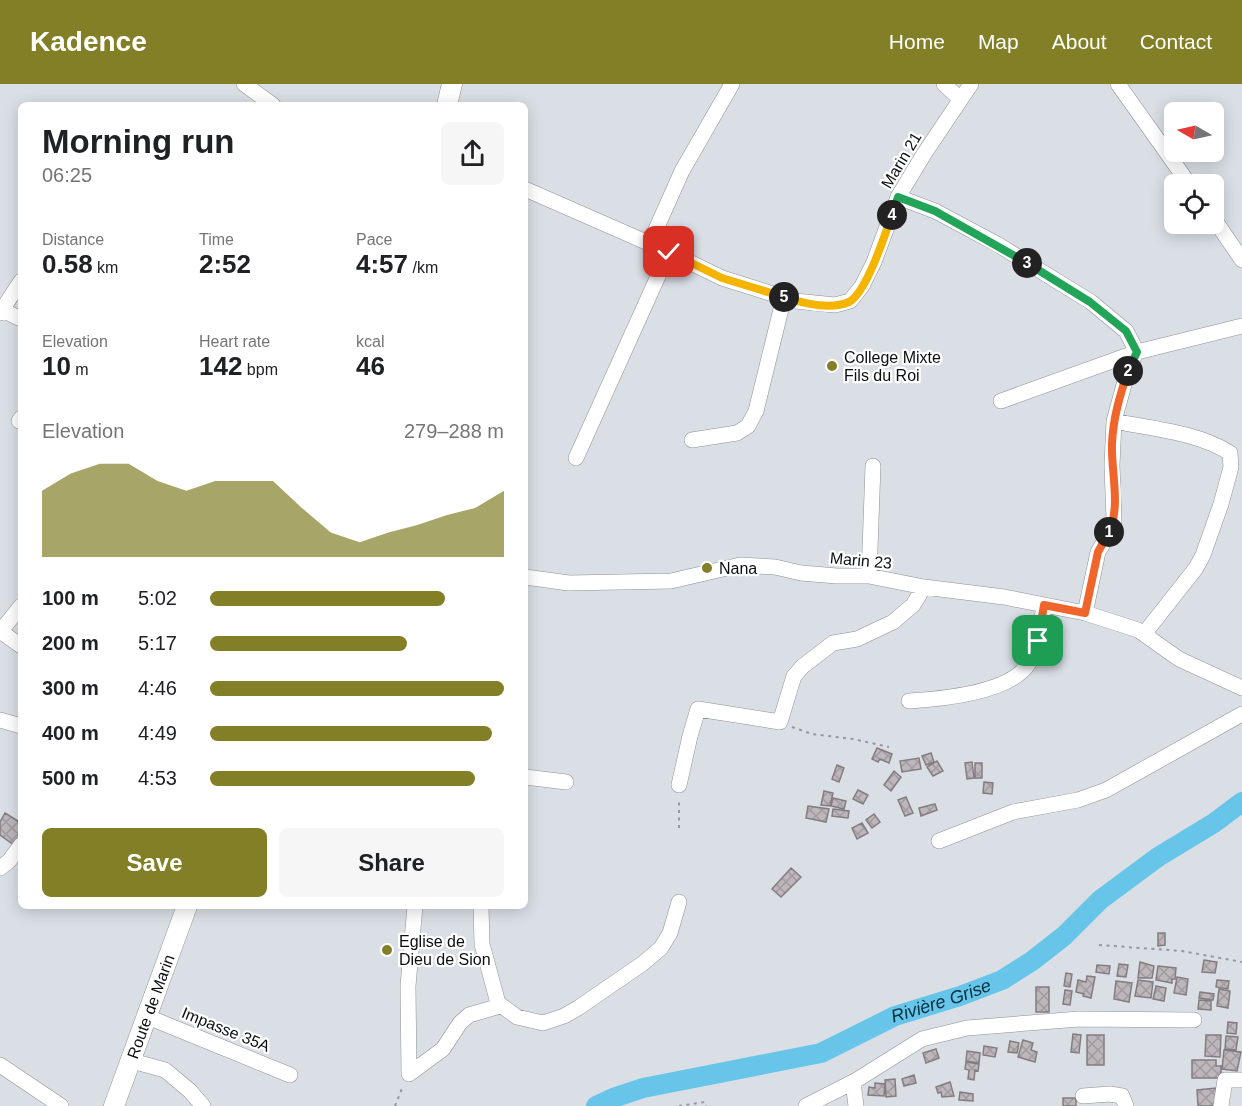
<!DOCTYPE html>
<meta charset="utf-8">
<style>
:root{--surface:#fff;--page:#f6f6f6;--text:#202124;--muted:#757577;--accent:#837f27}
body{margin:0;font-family:Arial,sans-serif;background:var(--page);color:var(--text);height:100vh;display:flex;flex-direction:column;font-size:22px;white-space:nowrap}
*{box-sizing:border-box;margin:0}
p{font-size:20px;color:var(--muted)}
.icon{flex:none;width:33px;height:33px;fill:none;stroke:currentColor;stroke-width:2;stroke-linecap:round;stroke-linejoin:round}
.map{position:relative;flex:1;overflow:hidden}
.drawer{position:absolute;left:18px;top:18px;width:510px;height:807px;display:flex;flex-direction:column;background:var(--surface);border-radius:9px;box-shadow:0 3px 15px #0003}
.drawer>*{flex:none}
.needle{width:39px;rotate:279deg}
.tools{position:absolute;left:1164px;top:18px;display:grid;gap:12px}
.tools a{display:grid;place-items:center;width:60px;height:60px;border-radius:9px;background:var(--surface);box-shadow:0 3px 15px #0003;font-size:30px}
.pin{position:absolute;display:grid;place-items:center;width:51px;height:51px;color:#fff;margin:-26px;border-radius:12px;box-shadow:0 3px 9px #0006}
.km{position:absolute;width:30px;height:30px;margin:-15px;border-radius:50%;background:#222;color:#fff;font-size:16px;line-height:30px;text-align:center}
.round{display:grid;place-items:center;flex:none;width:63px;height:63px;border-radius:9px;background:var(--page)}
.headline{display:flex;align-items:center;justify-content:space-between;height:102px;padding:0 24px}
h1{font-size:33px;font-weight:700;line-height:45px}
.stats{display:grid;grid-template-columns:repeat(3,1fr);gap:9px;height:102px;padding:6px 24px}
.stats div{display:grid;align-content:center}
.stats b{font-size:26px;font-weight:700}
.stats small{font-size:16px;font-weight:400}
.stats p{font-size:16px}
.chart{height:168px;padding:12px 24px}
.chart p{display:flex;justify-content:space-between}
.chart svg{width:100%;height:108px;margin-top:6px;fill:var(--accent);opacity:.7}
.action{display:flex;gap:12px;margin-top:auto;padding:12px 24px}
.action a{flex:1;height:69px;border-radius:9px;background:var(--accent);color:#fff;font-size:24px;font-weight:700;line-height:69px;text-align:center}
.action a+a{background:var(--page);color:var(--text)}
ul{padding:0 24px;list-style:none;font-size:20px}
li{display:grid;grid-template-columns:96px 72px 1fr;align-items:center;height:45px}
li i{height:15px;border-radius:8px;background:var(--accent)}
header{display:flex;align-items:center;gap:36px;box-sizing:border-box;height:84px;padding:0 30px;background:var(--accent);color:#fff}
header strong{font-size:28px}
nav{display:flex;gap:33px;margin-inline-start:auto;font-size:21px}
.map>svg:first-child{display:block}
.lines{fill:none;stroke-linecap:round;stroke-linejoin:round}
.river{stroke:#66c5e9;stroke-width:20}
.building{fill:url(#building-cross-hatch);stroke:#837d81;stroke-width:1.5}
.minor-casing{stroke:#8d9197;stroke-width:16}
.major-casing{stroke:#8d9197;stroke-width:21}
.path{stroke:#94989e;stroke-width:2;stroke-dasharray:3 4.5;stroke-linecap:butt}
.minor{stroke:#fff;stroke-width:15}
.major{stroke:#fff;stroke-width:20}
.split-1-casing{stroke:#fff;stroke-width:12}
.split-2-casing{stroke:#fff;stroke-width:12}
.split-3-casing{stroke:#fff;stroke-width:12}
.split-4-casing{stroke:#fff;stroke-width:12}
.split-5-casing{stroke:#fff;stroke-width:12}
.split-6-casing{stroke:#fff;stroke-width:12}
.split-1{stroke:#f0652b;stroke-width:8}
.split-2{stroke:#f0652b;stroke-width:8}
.split-3{stroke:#22a559;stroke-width:8}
.split-4{stroke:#22a559;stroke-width:8}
.split-5{stroke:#f5b400;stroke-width:8}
.split-6{stroke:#f5b400;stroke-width:8}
.poi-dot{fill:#837f27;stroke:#fff;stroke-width:2}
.labels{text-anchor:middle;stroke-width:4.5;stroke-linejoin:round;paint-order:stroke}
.street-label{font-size:16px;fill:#0c0e10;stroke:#fff}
.poi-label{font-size:16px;fill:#0c0e10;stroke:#fff;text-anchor:start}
.water-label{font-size:18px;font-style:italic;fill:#012f3e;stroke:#fff}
</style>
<header>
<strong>Kadence</strong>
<nav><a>Home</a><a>Map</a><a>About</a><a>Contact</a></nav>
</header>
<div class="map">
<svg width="1242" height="1022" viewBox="0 0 1242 1022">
<defs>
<pattern id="building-cross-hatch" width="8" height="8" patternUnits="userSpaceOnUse" patternTransform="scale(1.5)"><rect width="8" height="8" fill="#bdb6bb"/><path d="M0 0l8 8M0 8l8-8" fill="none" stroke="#a19ba0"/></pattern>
</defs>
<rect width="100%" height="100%" fill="#dadfe6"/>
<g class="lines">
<path class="river" id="s1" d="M596 1022 613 1014 643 1004 821 969 895 932 960 912 1002 896 1032 877 1064 852 1100 816 1158 773 1214 739 1242 718"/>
</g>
<path class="building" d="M877 664 892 670 889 679 880 675 878 678 872 675Z
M931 669 934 678 926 681 922 672Z
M919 674 921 685 902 688 900 677Z
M937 677 943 687 933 692 927 683Z
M972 678 974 694 967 695 965 679Z
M975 679H982V694H975Z
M837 681 844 684 839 698 832 695Z
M894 687 901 693 891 707 884 701Z
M984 698 993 699 992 710 983 709Z
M858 706 868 711 863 720 853 715Z
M824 707 833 709 830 722 821 721Z
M906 713 913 729 905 732 898 716Z
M833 714 846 717 844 725 831 722Z
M935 720 937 726 921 732 919 724Z
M808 722 829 725 826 738 806 734Z
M833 725 849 727 848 734 832 732Z
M5 729 21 739V749L14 761 0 751V738Z
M874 730 880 738 872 744 866 736Z
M862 739 868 749 857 755 852 744Z
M791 784 801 793 781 813 772 805Z
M1158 849H1165V861L1158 862Z
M1204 876 1217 878 1215 889 1202 888Z
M1140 878 1154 882 1152 894H1138Z
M1119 880 1128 881 1126 893 1117 892Z
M1097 881 1110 882 1109 890 1096 888Z
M1158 882 1176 884 1175 895H1172V899L1156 896Z
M1066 889 1072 890 1070 903 1064 902Z
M1087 892 1095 893 1091 914 1083 912 1084 910 1076 908 1078 896 1086 898Z
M1177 893 1188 895 1186 911 1174 909Z
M1138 896 1153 898 1151 914 1135 912Z
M1217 896 1229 897 1228 905 1216 903Z
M1116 897 1132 899 1129 918 1114 915Z
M1156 902 1166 904 1164 917 1153 915Z
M1036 903H1049V928H1036Z
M1219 905 1230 907 1228 924 1217 922Z
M1065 906 1072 907 1070 921 1063 920Z
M1200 908 1214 910 1213 916 1199 914Z
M1199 916 1211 917V926L1198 925Z
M1228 938 1237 939 1236 950 1227 949Z
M1073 950 1081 951 1079 969 1071 968Z
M1087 951H1104V981H1087Z
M1206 951H1221L1220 973 1205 972Z
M1226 952 1238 953 1236 966 1225 965Z
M1023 956 1033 959 1031 966 1037 968 1035 978 1018 973Z
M1010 957 1019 959 1017 969 1008 968Z
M984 962 997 964 995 973 983 971Z
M936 965 939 974 926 979 923 969Z
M1224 966 1241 968 1237 987 1222 985Z
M967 967 980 969 979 979 966 977Z
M1192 976H1216V982H1221V994H1192Z
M966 978 979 980 978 987 975 986 974 996 968 995 969 986 965 985Z
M914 991 916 999 904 1002 902 995Z
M895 995 896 1012 886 1013 885 996Z
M950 998 954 1012 942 1013 941 1008 938 1009 936 1003Z
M875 999 885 1000 884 1012 868 1011 869 1003 875 1004Z
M1216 1004 1217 1022H1198L1197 1006Z
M960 1008 973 1010V1017L959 1016Z
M1063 1014H1076V1022H1063Z"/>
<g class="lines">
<g class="minor-casing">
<path id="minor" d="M244 0 273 21
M944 0 960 15
M1118 0 1189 100
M525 105 669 168 722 194 795 217 835 221 850 217 862 202 874 178 898 113 924 70 971 0
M898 113 935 127 997 160 1091 218 1126 247 1137 268
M1214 135 1242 176
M649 161 682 87 732 0
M0 225 21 235
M0 229 21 197
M1001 317 1137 268 1242 242
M19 337 21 334
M1114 337C1152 345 1197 348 1230 369L1231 383 1221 420 1203 471 1196 484 1144 550
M692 356 737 349 748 342 756 327 784 213
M576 374 669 168
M869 492 873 382
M525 493 569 499 671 497 740 481 775 483 801 489 837 492H869L924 503 1004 513 1085 529 1138 546 1179 575 1242 604
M1085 529 1098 468 1106 455 1114 437 1112 381 1114 337 1130 279 1137 268
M0 547 21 562
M0 548 21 522
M909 617C941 615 1011 609 1029 579 1040 562 1041 540 1044 521
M0 636 21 642
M525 693 566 698
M679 701 690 652 698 625 780 638 794 592 803 582 833 559 857 555 893 538 913 521 924 503
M939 757 1013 728 1078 716 1106 706 1242 630
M0 784 9 777 21 761
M481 822 482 860 498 919 517 933 543 939 564 932 578 924 642 880 661 864 670 849 679 818
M148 933 290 991
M132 977 165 986 190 1007 203 1022
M0 981 61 1022
M409 990 408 902 415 822
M409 990 443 965 460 939 469 931 500 922
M853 998 856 1022
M1083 1012 1110 1010 1122 1012 1126 1022
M806 1022 855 997 922 955 967 944 1079 935 1194 936
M1221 1022 1225 996H1242"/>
</g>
<g class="major-casing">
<g id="major">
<path d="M447 21 452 0"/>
<path id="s2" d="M114 1022 187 822"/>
</g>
</g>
<path class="path" d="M792 643 812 650 853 655 889 663
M679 744V714
M1099 861 1182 867 1242 878
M395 1022 403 1002
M679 1022 705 1018 706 1022"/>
<use href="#minor" class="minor"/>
<use href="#major" class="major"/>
</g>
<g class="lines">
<g class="split-1-casing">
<path id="split-1" d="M1038 557 1044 521 1085 529 1098 468 1109 448"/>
</g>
<g class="split-2-casing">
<path id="split-2" d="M1109 448C1121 422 1111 388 1112 360 1113 334 1120 311 1128 287"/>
</g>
<g class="split-3-casing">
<path id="split-3" d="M1027 179 1090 218 1126 247 1137 268 1128 287"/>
</g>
<g class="split-4-casing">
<path id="split-4" d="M892 131 898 113 935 127 1027 179"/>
</g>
<g class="split-5-casing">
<path id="split-5" d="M784 213C802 219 831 226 849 218 867 208 885 150 892 131"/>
</g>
<g class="split-6-casing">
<path id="split-6" d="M669 168 722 194 784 213"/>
</g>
<use href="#split-1" class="split-1"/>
<use href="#split-2" class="split-2"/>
<use href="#split-3" class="split-3"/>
<use href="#split-4" class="split-4"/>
<use href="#split-5" class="split-5"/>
<use href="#split-6" class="split-6"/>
</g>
<g class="poi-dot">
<circle cx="832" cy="282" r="6"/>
<circle cx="707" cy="484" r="6"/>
<circle cx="387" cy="866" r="6"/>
</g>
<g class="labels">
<g class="street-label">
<text transform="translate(901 76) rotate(-59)" y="6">Marin 21</text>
<text transform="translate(861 476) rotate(5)" y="6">Marin 23</text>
<text dy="6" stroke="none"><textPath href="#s2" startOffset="106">Route de Marin</textPath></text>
<text transform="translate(226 945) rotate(22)" y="6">Impasse 35A</text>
</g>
<g class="poi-label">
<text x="844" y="279">College Mixte<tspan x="844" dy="18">Fils du Roi</tspan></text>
<text x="719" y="490">Nana</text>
<text x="399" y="863">Eglise de<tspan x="399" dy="18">Dieu de Sion</tspan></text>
</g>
<g class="water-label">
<text dy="6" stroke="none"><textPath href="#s1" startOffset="363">Rivière Grise</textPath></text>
</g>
</g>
</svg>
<div class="tools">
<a><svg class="needle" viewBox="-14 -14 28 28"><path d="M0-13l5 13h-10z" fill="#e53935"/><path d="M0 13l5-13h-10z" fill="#757577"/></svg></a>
<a><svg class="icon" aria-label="locate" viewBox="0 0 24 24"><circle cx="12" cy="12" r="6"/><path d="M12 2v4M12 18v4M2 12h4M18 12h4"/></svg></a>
</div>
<div class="pin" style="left:1038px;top:557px;background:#1e9e55"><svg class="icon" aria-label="arrive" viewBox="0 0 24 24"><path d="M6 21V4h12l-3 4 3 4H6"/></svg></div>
<div class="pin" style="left:669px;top:168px;background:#d93025"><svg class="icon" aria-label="check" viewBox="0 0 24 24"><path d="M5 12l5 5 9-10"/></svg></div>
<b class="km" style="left:1109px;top:448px">1</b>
<b class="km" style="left:1128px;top:287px">2</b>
<b class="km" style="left:1027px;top:179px">3</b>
<b class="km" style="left:892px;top:131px">4</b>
<b class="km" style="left:784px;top:213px">5</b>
<section class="drawer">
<div class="headline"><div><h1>Morning run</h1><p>06:25</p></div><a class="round"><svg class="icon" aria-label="share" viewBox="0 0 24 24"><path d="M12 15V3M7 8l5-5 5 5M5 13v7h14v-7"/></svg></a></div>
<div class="stats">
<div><p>Distance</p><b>0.58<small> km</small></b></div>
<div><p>Time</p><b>2:52</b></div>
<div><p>Pace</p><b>4:57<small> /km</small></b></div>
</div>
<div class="stats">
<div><p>Elevation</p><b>10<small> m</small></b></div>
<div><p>Heart rate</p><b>142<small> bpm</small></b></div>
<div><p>kcal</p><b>46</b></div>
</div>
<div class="chart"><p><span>Elevation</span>279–288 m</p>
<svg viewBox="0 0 160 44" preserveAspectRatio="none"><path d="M0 44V17L10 10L20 6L30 6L40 13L50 17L60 13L70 13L80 13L90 24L100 34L110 38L120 34L130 31L140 27L150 24L160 17V44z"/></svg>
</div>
<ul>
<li><b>100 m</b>5:02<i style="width:80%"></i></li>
<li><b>200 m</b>5:17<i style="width:67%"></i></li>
<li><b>300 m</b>4:46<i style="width:100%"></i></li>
<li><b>400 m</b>4:49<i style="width:96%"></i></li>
<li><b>500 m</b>4:53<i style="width:90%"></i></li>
</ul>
<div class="action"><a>Save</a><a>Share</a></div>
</section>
</div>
